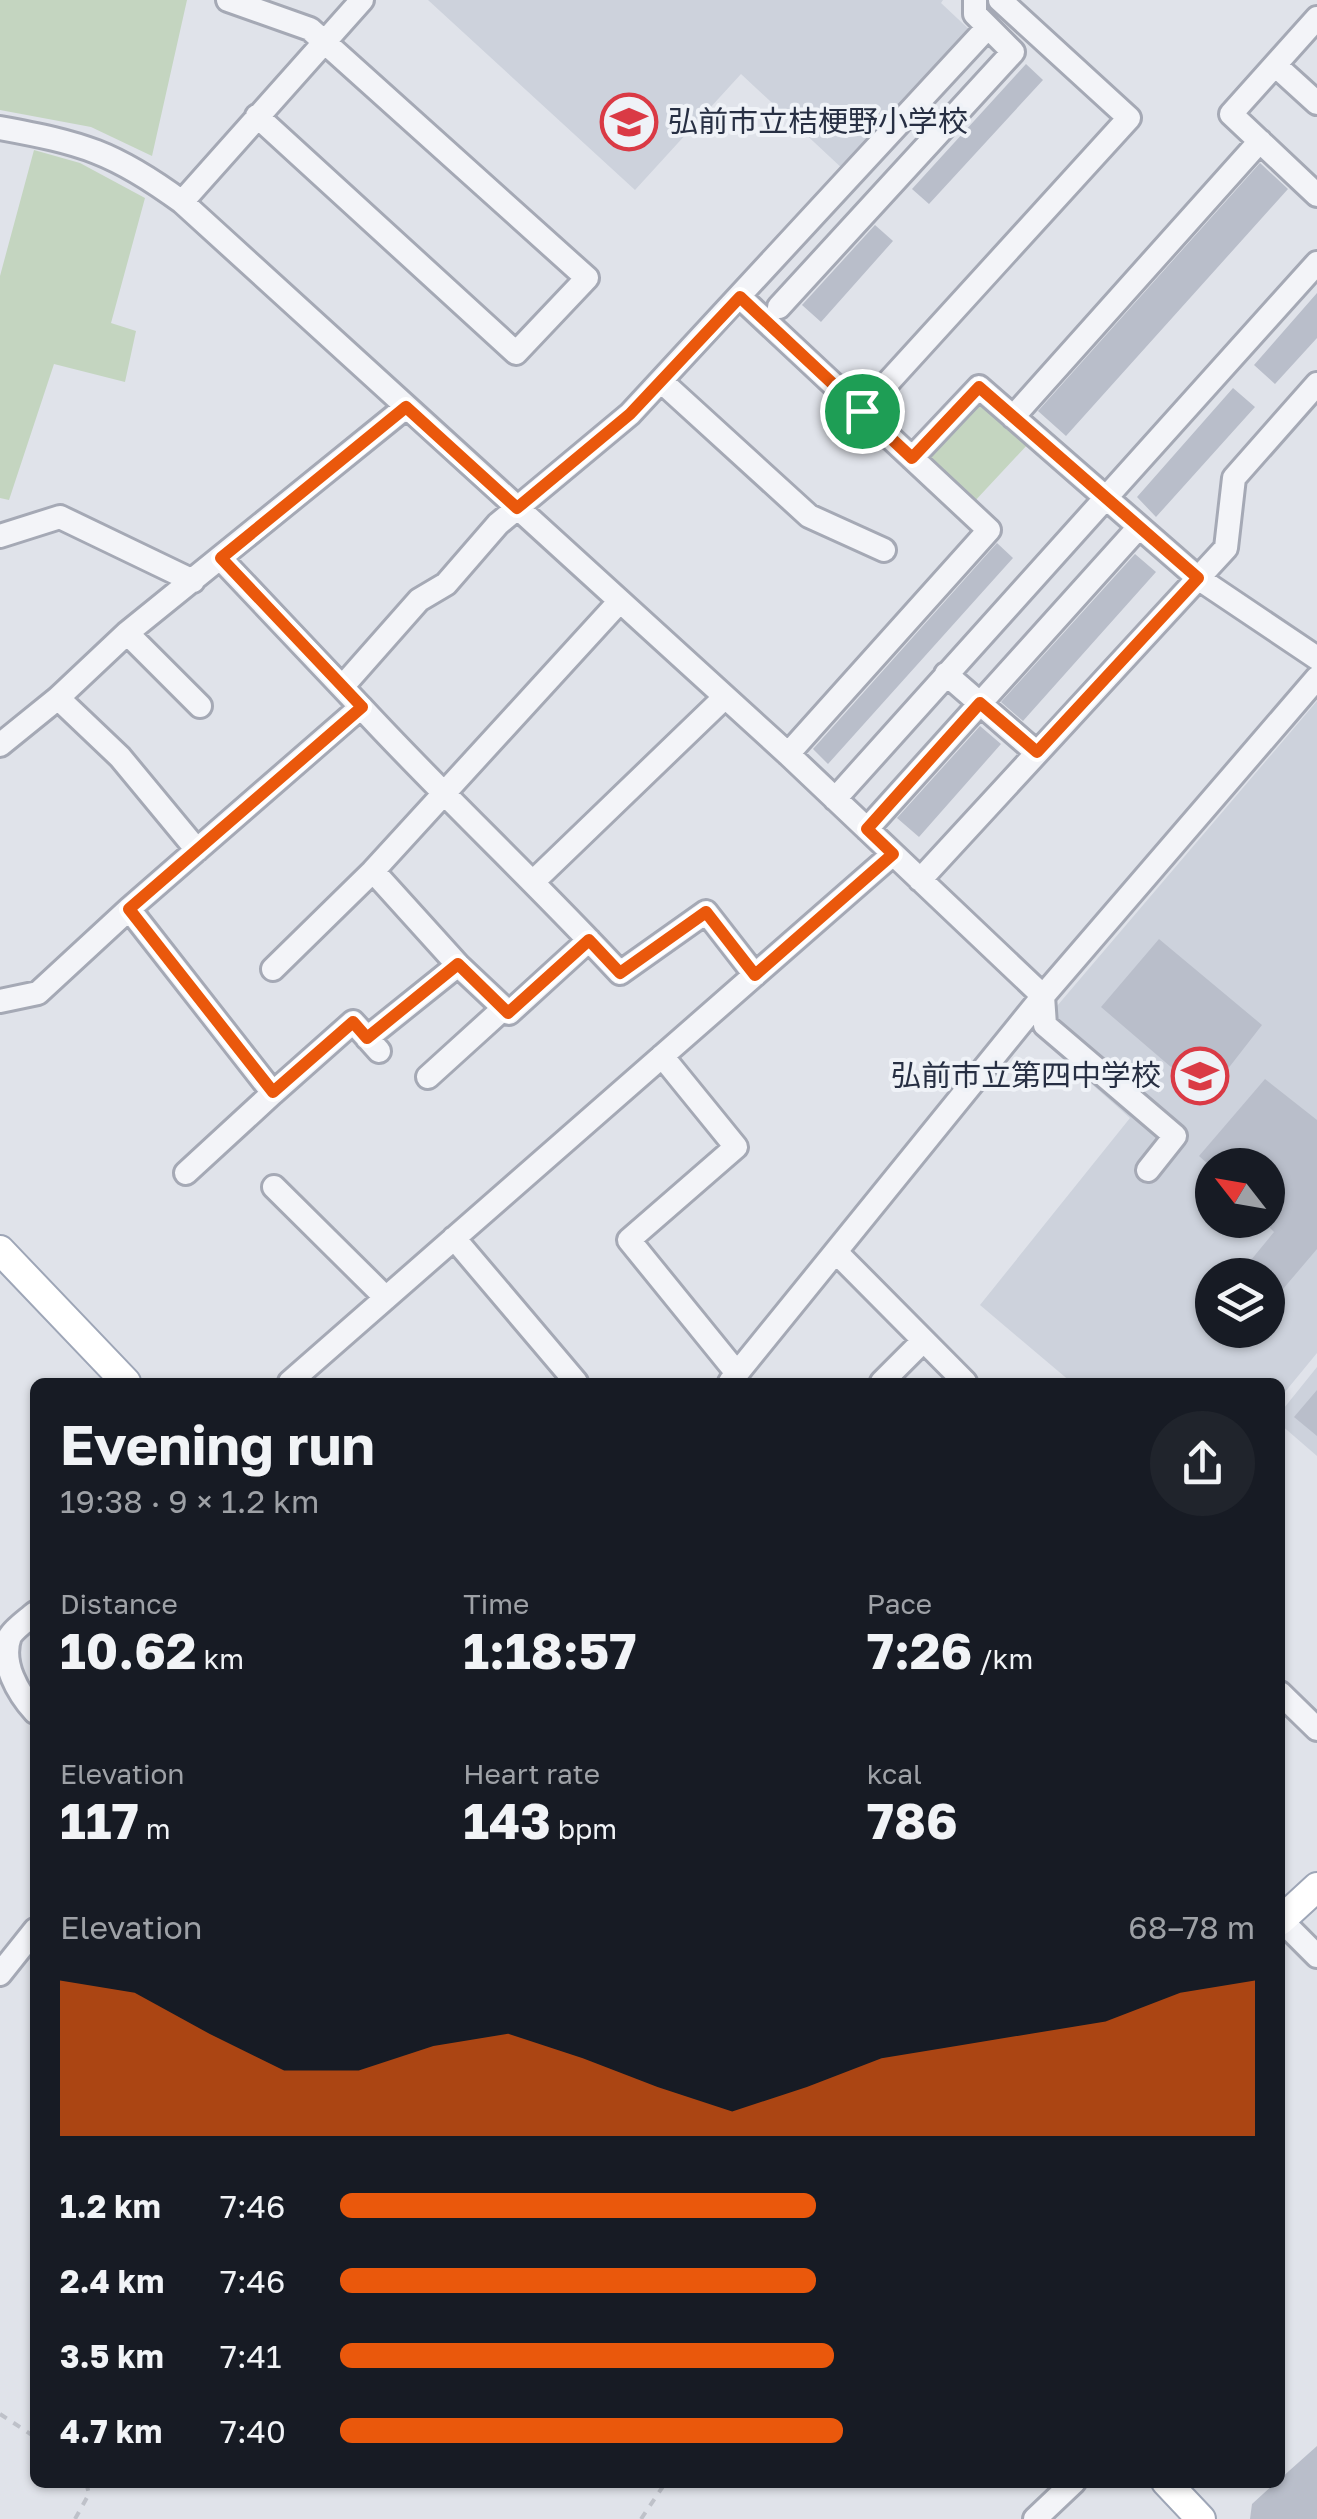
<!DOCTYPE html>
<meta charset="utf-8">
<style>
:root{--surface:#171b24;--page:#20242c;--text:#f1f3f6;--muted:#9ea1a6;--accent:#ea580c}
body{margin:0;font-family:"Golos Text","Noto Sans JP",sans-serif;background:var(--page);color:var(--text);height:100vh;display:flex;flex-direction:column;font-size:38px;white-space:nowrap}
*{box-sizing:border-box;margin:0}
p{font-size:32px;color:var(--muted)}
.icon{flex:none;width:55px;height:55px;fill:none;stroke:currentColor;stroke-width:2;stroke-linecap:round;stroke-linejoin:round}
.map{position:relative;flex:1;overflow:hidden}
.side{position:absolute;left:30px;top:1378px;width:1255px;height:1110px;display:flex;flex-direction:column;background:var(--surface);border-radius:15px;box-shadow:0 2px 8px #0004}
.side>*{flex:none}
.needle{width:65px;rotate:301deg}
.tools{position:absolute;left:1195px;top:1148px;display:grid;gap:20px}
.tools a{display:grid;place-items:center;width:90px;height:90px;border-radius:50%;background:var(--surface);box-shadow:0 2px 8px #0004;font-size:50px}
.pin{position:absolute;display:grid;place-items:center;width:85px;height:85px;color:#fff;margin:-42px;border:5px solid #fff;border-radius:50%;box-shadow:0 2px 10px #0007}
.round{display:grid;place-items:center;flex:none;width:105px;height:105px;border-radius:52px;background:var(--page)}
.summary{display:flex;align-items:center;justify-content:space-between;height:170px;padding:0 30px}
h1{font-size:55px;font-weight:700;line-height:75px}
.figures{display:grid;grid-template-columns:repeat(3,1fr);gap:15px;height:170px;padding:10px 30px}
.figures div{display:grid;align-content:center}
.figures b{font-size:50px;font-weight:700}
.figures small{font-size:28px;font-weight:400}
.figures p{font-size:28px}
.chart{height:280px;padding:20px 30px}
.chart p{display:flex;justify-content:space-between}
.chart svg{width:100%;height:180px;margin-top:10px;fill:var(--accent);opacity:.7}
ul{padding:0 30px;list-style:none;font-size:32px}
li{display:grid;grid-template-columns:160px 120px 1fr;align-items:center;height:75px}
li i{height:25px;border-radius:12px;background:var(--accent)}
.map>svg:first-child{display:block}
.built{fill:#cdd2dc;fill-rule:evenodd}
.green{fill:#c4d5c0}
.building{fill:#b9beca}
.lines{fill:none;stroke-linecap:round;stroke-linejoin:round}
.minor-casing{stroke:#a5a9b5;stroke-width:28}
.major-casing{stroke:#9ea6b7;stroke-width:32}
.path{stroke:#bec1c9;stroke-width:4;stroke-dasharray:8 8;stroke-linecap:butt}
.minor{stroke:#f3f4f8;stroke-width:22}
.major{stroke:#fff;stroke-width:28}
.route-casing{stroke:#fff;stroke-width:20}
.route{stroke:#ea580c;stroke-width:12}
.labels{text-anchor:middle;stroke-width:8;stroke-linejoin:round;paint-order:stroke}
.poi-label{font-size:30px;fill:#272f43;stroke:#eff2f7;text-anchor:start}
</style>
<div class="map">
<svg width="1317" height="2519" viewBox="0 0 1317 2519">
<rect width="100%" height="100%" fill="#e0e3ea"/>
<path class="built" d="M428 0H943L941 3 974 34 845 171 741 74 635 190Z
M1317 701V1353L1280 1398V1382H1221L1216 1378 1212 1382H1071L980 1305 1130 1118 1034 1033ZM1212 1165H1268V1220H1212ZM1212 1275H1268V1330H1212Z
M1317 1367V1456L1280 1424V1413Z"/>
<path class="green" d="M0 0H187L152 156 91 127 0 110Z
M34 150 80 163 145 198 111 323 136 331 125 382 54 364 9 500 0 498V276Z
M980 398 1029 443 973 503 924 460Z"/>
<path class="building" d="M1026 64 1043 80 929 204 912 189Z
M1260 163 1288 189 1066 436 1038 411Z
M875 225 893 241 821 322 802 305Z
M1317 293V338L1275 384 1254 365Z
M1233 388 1255 407 1156 517 1137 497Z
M997 543 1013 558 828 764 813 749Z
M1135 554 1156 572 1023 721 1001 702Z
M980 726 1001 744 919 837 897 818Z
M1159 939 1262 1025 1206 1097 1101 1007Z
M1265 1079 1317 1120V1249L1283 1289 1251 1260 1274 1232 1268 1226V1165H1209L1199 1156Z
M1317 1390V1436L1294 1417Z
M1317 2446V2519H1250L1252 2504 1276 2482H1280V2479Z"/>
<g class="lines">
<g class="minor-casing">
<path id="minor" d="M228 0 310 29 587 278 516 353 257 116
M1317 18 1231 114 1317 195
M1275 65 1317 103
M0 128C82 143 114 152 182 202L788 754 1043 996 1045 1025 1175 1136 1148 1170
M182 202 362 0
M740 297 989 530 788 754
M779 307 1013 52 975 14V0
M661 381 809 516 884 550
M862 411 1129 118 1000 0
M1013 417 1260 141
M912 458 979 387 1198 578 1317 658
M0 536 60 517 193 581
M127 633 200 706
M946 674 1037 753
M343 686 419 600 446 584 498 524 630 414 988 27
M58 698 120 757 197 850
M361 707C445 798 536 882 620 973L706 912 755 975
M0 745 58 698 127 633 406 407
M835 799 1317 263
M867 829 1139 527
M920 880 1226 548 1234 478 1317 384
M534 881 725 697
M129 909 273 1093 353 1022 379 1051
M589 940 509 1013 458 965 373 871 620 601
M273 969 373 871
M0 1001 38 993 129 909 361 707 221 559
M367 1038 458 965
M662 1056 736 1147 629 1240 737 1373
M428 1077 504 1008
M186 1173 273 1093
M274 1187 386 1298
M454 1238 576 1382
M836 1252 965 1382
M290 1382 893 854
M730 1382 1043 996 1317 678
M882 1382 922 1342
M35 1613C27 1620 15 1628 10 1636 0 1663 18 1693 35 1712
M1280 1693 1317 1729
M1281 1920 1317 1956
M0 1974 35 1930
M1035 2519 1074 2482"/>
</g>
<g class="major-casing">
<path id="major" d="M0 1250 126 1382
M1280 1921 1317 1887
M1166 2482 1201 2519"/>
</g>
<path class="path" d="M0 2414 35 2437
M75 2519 89 2494 86 2482
M641 2519 666 2482"/>
<use href="#minor" class="minor"/>
<use href="#major" class="major"/>
</g>
<g class="lines">
<g class="route-casing">
<path id="route" d="M740 297 912 458 979 387 1198 578 1037 752 980 703 867 829 893 854 755 975 706 912 620 973 589 940 508 1013 458 964 367 1038 353 1022 273 1092 129 909 362 707 221 558 406 407 517 508 630 414Z"/>
</g>
<use href="#route" class="route"/>
</g>
<defs>
<g id="school-ring" transform="scale(2.875)"><circle r="9.5" fill="#eff2f7" stroke="#da3a45" stroke-width="1.5"/><path d="M0-5L7-2L0 1L-7-2ZM-4 1L0 2.5L4 1V4Q0 6-4 4Z" fill="#da3a45"/></g>
</defs>
<g fill-rule="evenodd">
<use href="#school-ring" x="629" y="122"/>
<use href="#school-ring" x="1200" y="1076"/>
</g>
<g class="labels">
<g class="poi-label">
<text x="668" y="132">弘前市立桔梗野小学校</text>
<text x="1161" y="1086" text-anchor="end">弘前市立第四中学校</text>
</g>
</g>
</svg>
<div class="tools">
<a><svg class="needle" viewBox="-14 -14 28 28"><path d="M0-13l5 13h-10z" fill="#e53935"/><path d="M0 13l5-13h-10z" fill="#9ea1a6"/></svg></a>
<a><svg class="icon" aria-label="layers" viewBox="0 0 24 24"><path d="M12 4l9 5-9 5-9-5zM3 14l9 5 9-5"/></svg></a>
</div>
<div class="pin" style="left:862px;top:411px;background:#1e9e55"><svg class="icon" aria-label="arrive" viewBox="0 0 24 24"><path d="M6 21V4h12l-3 4 3 4H6"/></svg></div>
<section class="side">
<div class="summary"><div><h1>Evening run</h1><p>19:38 · 9 × 1.2 km</p></div><a class="round"><svg class="icon" aria-label="share" viewBox="0 0 24 24"><path d="M12 15V3M7 8l5-5 5 5M5 13v7h14v-7"/></svg></a></div>
<div class="figures">
<div><p>Distance</p><b>10.62<small> km</small></b></div>
<div><p>Time</p><b>1:18:57</b></div>
<div><p>Pace</p><b>7:26<small> /km</small></b></div>
</div>
<div class="figures">
<div><p>Elevation</p><b>117<small> m</small></b></div>
<div><p>Heart rate</p><b>143<small> bpm</small></b></div>
<div><p>kcal</p><b>786</b></div>
</div>
<div class="chart"><p><span>Elevation</span>68–78 m</p>
<svg viewBox="0 0 160 44" preserveAspectRatio="none"><path d="M0 44V6L10 9L20 19L30 28L40 28L50 22L60 19L70 25L80 32L90 38L100 32L110 25L120 22L130 19L140 16L150 9L160 6V44z"/></svg>
</div>
<ul>
<li><b>1.2 km</b>7:46<i style="width:52%"></i></li>
<li><b>2.4 km</b>7:46<i style="width:52%"></i></li>
<li><b>3.5 km</b>7:41<i style="width:54%"></i></li>
<li><b>4.7 km</b>7:40<i style="width:55%"></i></li>
</ul>
</section>
</div>
